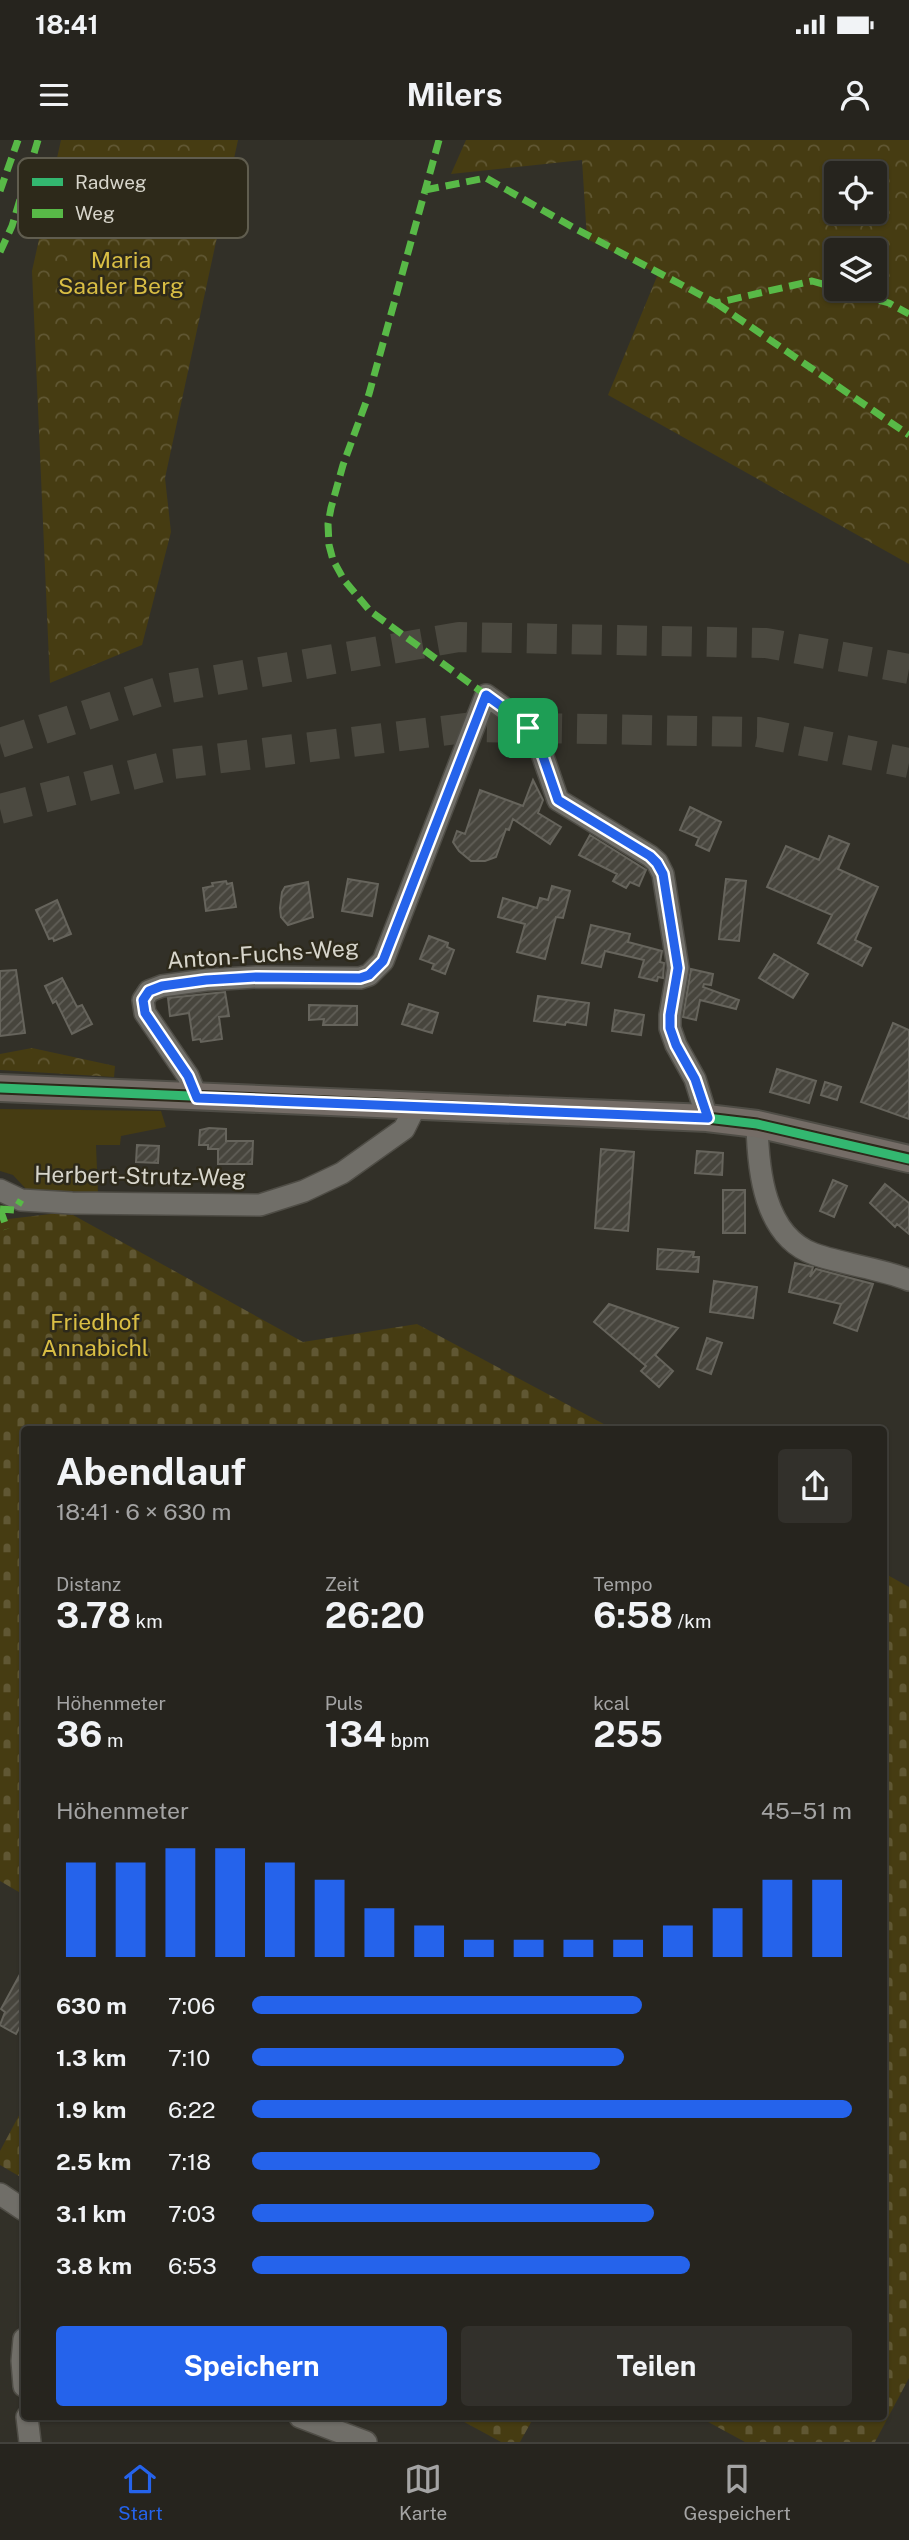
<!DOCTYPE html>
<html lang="de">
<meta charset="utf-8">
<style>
:root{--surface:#26241e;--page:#32302b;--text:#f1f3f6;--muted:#a4a4a4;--line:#42413c;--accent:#2563eb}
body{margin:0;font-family:"Public Sans",sans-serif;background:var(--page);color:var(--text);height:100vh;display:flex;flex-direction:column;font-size:26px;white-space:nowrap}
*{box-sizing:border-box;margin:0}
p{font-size:23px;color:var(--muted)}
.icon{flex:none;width:38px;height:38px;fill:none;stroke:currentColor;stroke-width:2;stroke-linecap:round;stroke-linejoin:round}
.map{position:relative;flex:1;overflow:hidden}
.side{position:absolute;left:21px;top:1286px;width:866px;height:994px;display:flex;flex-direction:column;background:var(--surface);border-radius:7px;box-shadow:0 2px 5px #0004,0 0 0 2px var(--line)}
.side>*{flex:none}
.fabs{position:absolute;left:824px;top:21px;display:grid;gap:14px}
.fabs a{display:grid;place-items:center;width:63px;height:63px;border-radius:7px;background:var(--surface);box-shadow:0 2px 5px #0004,0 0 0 2px var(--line);font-size:35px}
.pin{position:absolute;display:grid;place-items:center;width:60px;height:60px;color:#fff;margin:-30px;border-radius:14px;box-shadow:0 4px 10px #0006}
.round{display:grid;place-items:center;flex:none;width:74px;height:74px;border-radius:7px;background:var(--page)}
.overview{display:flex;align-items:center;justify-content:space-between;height:119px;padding:0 35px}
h1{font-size:38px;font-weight:700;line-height:52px}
.stats{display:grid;grid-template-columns:repeat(3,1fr);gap:10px;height:119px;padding:7px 35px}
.stats div{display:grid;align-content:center}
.stats b{font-size:35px;font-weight:700}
.stats small{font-size:19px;font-weight:400}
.stats p{font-size:19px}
.chart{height:196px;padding:14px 35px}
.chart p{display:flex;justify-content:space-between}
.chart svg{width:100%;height:126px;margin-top:7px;stroke:var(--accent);stroke-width:6}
.action{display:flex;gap:14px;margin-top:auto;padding:14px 35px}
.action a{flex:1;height:80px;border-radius:7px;background:var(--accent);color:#fff;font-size:28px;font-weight:700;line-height:80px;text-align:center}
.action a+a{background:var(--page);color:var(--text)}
ul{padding:0 35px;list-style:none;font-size:23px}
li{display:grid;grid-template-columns:112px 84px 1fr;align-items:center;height:52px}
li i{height:18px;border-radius:9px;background:var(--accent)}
.status{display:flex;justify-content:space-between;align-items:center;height:49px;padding:0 35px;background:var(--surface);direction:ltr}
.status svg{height:19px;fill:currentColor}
header{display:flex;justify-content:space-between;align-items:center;height:91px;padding:0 35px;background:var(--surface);font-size:32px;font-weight:700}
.dock{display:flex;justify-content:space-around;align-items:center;height:98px;border-top:2px solid var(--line);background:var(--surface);font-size:19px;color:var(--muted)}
.dock a{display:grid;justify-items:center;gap:4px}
.dock .active{color:var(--accent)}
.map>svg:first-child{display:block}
.green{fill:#463c12}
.forest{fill:url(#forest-crowns);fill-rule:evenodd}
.cemetery{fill:url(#cemetery-stones)}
.building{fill:url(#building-hatch);stroke:#66645c;stroke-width:2}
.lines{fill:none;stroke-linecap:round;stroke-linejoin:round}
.highway-tunnel{stroke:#4b4940;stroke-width:30;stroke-dasharray:30 15;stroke-linecap:butt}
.minor-casing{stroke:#4f4d46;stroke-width:24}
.major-casing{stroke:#4f4d46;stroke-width:30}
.minor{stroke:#706e68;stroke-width:21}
.major{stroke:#746c66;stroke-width:26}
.quiet{stroke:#58b947;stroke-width:7;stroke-dasharray:14 7;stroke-linecap:butt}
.cycleway-casing{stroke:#2d291a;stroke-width:13}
.cycleway{stroke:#33b770;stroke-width:9}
.route-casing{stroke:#fff;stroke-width:14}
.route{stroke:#2563eb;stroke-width:9}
.labels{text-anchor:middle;stroke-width:5;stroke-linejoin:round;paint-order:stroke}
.park-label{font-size:23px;fill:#d9be44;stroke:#2d291a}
.street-label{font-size:23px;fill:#d7d5cb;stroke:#2d291a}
.key{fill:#2d291a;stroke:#605d4f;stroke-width:2}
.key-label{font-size:19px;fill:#d7d5cb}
</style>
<div class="status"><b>18:41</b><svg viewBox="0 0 49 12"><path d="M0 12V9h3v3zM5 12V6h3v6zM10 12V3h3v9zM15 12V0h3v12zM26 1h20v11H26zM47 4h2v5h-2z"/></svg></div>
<header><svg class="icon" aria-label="menu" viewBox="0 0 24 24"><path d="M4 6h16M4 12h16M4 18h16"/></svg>Milers<svg class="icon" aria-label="person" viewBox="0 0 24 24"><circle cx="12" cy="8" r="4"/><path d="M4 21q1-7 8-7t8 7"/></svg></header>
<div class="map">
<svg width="909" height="2302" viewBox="0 0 909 2302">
<defs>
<pattern id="forest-crowns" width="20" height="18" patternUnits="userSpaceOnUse" patternTransform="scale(1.75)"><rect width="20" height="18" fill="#463c12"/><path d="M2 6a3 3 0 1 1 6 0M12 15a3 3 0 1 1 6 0" fill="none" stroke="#605733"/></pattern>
<pattern id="cemetery-stones" width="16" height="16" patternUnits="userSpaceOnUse" patternTransform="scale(1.75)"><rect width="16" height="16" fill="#463c12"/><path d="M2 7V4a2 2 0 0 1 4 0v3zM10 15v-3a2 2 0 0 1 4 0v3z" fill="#605733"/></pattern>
<pattern id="building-hatch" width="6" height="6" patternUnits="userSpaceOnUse" patternTransform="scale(1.75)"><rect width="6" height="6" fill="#47453d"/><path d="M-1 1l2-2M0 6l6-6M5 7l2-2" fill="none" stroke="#615f58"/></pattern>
</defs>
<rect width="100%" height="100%" fill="#323028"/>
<path class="green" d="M0 969 161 971 166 987 121 996 120 1005H96L98 1053 26 1049 13 1035 0 1031Z"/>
<path class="forest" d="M61 0H238L165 338 171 392 142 505 50 543 32 131Z
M466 0H909V424L608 255 658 134 587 99 582 20 451 34ZM836 33H875V72H836ZM836 110H875V149H836Z
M32 908 115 926 114 937 0 930V914Z"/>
<path class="cemetery" d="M59 1073 73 1075 303 1202 417 1184 615 1290H24V1755L0 1741V1080Z
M884 1433 909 1447V2238L875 2302H745L699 2277H884Z
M24 1966V2039L0 2025V2011Z
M455 2277H534L520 2302H501Z"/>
<path class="building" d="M533 640 543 660 538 673 561 687 550 704 513 679 509 690 506 689 496 717 485 721H471L459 711 453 702 457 691 465 694 480 650 523 666Z
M690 667 721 682 709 711 696 705 699 698 680 690Z
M590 695 646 730 639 746 630 742 626 748 613 741 617 734 579 715Z
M829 696 849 704 838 729 878 747 855 800 871 808 862 826 818 803 832 775 767 747 786 706 819 720Z
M348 739 378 744 372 776 342 771Z
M726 739 746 741 739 801 719 799Z
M226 741 227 744 232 743 236 767 206 771 203 748 213 746 212 743Z
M308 742 313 777 288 785 281 777 280 768 282 752 285 747Z
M552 746 570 751 563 778 556 777 545 819 517 812 525 784 498 777 503 758 537 768 540 758 548 760Z
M57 760 71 794 54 801 53 798 49 799 36 770Z
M591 785 630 794 628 802 662 811 660 822 664 823 663 838 658 837 657 841 639 837 644 820 605 811 601 827 582 823Z
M429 796 448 803 447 807 454 810 445 834 432 829 434 824 420 819Z
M774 814 808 834 793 858 759 838Z
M691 829 713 834 711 845 704 844 703 847 739 860 736 869 700 860 696 880 683 877Z
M16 830 25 893 0 896V831Z
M62 838 77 867 82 865 92 884 72 894 56 861 53 863 45 846Z
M225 852 229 876 219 877 222 899 201 902 200 899 193 900 189 873 170 876 168 858Z
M538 856 589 863 586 885 566 882 565 885 534 881Z
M409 864 438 873 432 893 402 884Z
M309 865 357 866V885H323L324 879 309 880Z
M615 870 644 875 641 895 612 891Z
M893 883 909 890V979L861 962Z
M777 929 816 941 809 963 770 952Z
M825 942 841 947 837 960 821 955Z
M209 988 226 989V1001H253L252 1024H218V1009H208V1005H199L200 990Z
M137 1005 159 1006 158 1023 136 1022Z
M601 1009 634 1012 628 1091 595 1088Z
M697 1011 723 1013 722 1035 695 1033Z
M833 1040 847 1046 834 1077 820 1071Z
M885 1044 909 1063V1094L897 1084 895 1087 870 1063Z
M723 1050H745V1093H723Z
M658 1109 694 1112 693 1117H699L698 1132 657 1129Z
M795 1123 813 1127 810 1137 816 1129 873 1144 857 1191 834 1183 841 1164 789 1152Z
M714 1141 757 1147 753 1178 710 1172Z
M609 1164 678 1188 655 1215 673 1231 659 1247 641 1231 646 1226 594 1182Z
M707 1198 722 1203 711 1234 697 1229Z
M24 1827V1879L16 1894 0 1885 5 1872 1 1869Z"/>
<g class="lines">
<path class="highway-tunnel" d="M0 603 170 548 459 497 766 503 909 529
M0 669 174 624 473 587 758 592 909 623"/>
<g class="minor-casing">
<path id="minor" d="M197 958 188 936 145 873 143 860 149 851 162 846 206 840 256 837 360 838 369 835 383 821 486 555 519 579 528 588 539 605 558 660 650 716 657 722 663 734 678 828 670 875V888L676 905 695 939 707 978
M757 984C758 1030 764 1096 814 1114 845 1125 879 1128 909 1140
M0 1050 21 1060 72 1063 260 1065 304 1051 342 1033 404 989 415 967
M0 2054 24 2070
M24 2199 22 2221 24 2246
M27 2277 30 2302
M300 2277 366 2302"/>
</g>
<g class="major-casing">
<path id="major" d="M0 948 707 978 757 984 909 1019"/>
</g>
<use href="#minor" class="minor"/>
<use href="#major" class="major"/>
<path class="quiet" d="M439 0 369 254 343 325 331 368 328 384 329 405 333 420 344 440 370 471 486 555
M425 50 486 38 576 89 716 163 812 141 836 148
M0 51 18 0
M0 112 12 86 38 0
M839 149 889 163 909 174
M716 163 909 295
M0 1069 15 1070 21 1060
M0 1069 7 1089"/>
<g class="cycleway-casing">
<path id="cycleway" d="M0 948 707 978 757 984 909 1019
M197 958 188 936 145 873 143 860 149 851 162 846 206 840 256 837 360 838 369 835 383 821 486 555 519 579 528 588 539 605 558 660 650 716 657 722 663 734 678 828 670 875V888L676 905 695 939 707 978"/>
</g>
<use href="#cycleway" class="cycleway"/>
</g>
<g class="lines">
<g class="route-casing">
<path id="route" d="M486 555 519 579 528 588 539 605 558 660 650 716 657 723 663 734 678 828 670 875V888L676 905 695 939 708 978 197 958 188 936 145 873 143 860 149 851 162 846 206 840 256 837 360 838 369 835 383 821Z"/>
</g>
<use href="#route" class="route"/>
</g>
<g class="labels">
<g class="park-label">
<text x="121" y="128">Maria<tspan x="121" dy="26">Saaler Berg</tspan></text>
<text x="95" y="1190">Friedhof<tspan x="95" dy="26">Annabichl</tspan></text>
</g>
<g class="street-label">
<text transform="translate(263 814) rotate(-4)" y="8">Anton-Fuchs-Weg</text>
<text transform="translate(140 1036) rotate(1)" y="8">Herbert-Strutz-Weg</text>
</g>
</g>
<rect x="18" y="18" width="230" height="80" rx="10" class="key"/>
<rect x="32" y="38" width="31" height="8" fill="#33b770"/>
<rect x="32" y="69" width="31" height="9" fill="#58b947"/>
<g class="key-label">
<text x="75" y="49">Radweg</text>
<text x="75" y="80">Weg</text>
</g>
</svg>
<div class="fabs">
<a><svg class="icon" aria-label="locate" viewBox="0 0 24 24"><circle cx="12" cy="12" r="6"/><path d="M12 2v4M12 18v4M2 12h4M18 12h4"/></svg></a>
<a><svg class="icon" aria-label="layers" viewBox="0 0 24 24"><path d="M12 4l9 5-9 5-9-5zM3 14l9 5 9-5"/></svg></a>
</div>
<div class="pin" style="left:528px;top:588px;background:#1e9e55"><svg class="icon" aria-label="arrive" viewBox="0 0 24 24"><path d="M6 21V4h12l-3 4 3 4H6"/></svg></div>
<section class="side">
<div class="overview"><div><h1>Abendlauf</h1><p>18:41 · 6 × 630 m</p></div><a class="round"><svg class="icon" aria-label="share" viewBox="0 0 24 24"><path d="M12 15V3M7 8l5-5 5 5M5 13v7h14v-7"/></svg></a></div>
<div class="stats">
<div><p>Distanz</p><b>3.78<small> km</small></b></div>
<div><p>Zeit</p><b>26:20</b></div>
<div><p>Tempo</p><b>6:58<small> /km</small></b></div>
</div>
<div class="stats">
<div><p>Höhenmeter</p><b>36<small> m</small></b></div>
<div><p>Puls</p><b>134<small> bpm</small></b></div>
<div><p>kcal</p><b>255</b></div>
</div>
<div class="chart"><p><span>Höhenmeter</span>45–51 m</p>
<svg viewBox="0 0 160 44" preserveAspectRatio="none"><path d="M5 44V11M15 44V11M25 44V6M35 44V6M45 44V11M55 44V17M65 44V27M75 44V33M85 44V38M95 44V38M105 44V38M115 44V38M125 44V33M135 44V27M145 44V17M155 44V17"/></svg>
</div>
<ul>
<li><b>630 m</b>7:06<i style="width:65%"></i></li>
<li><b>1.3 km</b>7:10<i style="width:62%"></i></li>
<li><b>1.9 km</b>6:22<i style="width:100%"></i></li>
<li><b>2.5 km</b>7:18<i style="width:58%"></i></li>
<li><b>3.1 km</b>7:03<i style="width:67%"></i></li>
<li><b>3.8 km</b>6:53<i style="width:73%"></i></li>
</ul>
<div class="action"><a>Speichern</a><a>Teilen</a></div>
</section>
</div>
<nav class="dock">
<a class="active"><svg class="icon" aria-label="home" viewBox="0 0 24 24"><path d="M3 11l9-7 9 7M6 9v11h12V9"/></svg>Start</a>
<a><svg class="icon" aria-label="map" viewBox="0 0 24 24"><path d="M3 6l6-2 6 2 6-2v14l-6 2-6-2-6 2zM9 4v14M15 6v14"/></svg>Karte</a>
<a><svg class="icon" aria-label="saved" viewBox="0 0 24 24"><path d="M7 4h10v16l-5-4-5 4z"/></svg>Gespeichert</a>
</nav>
